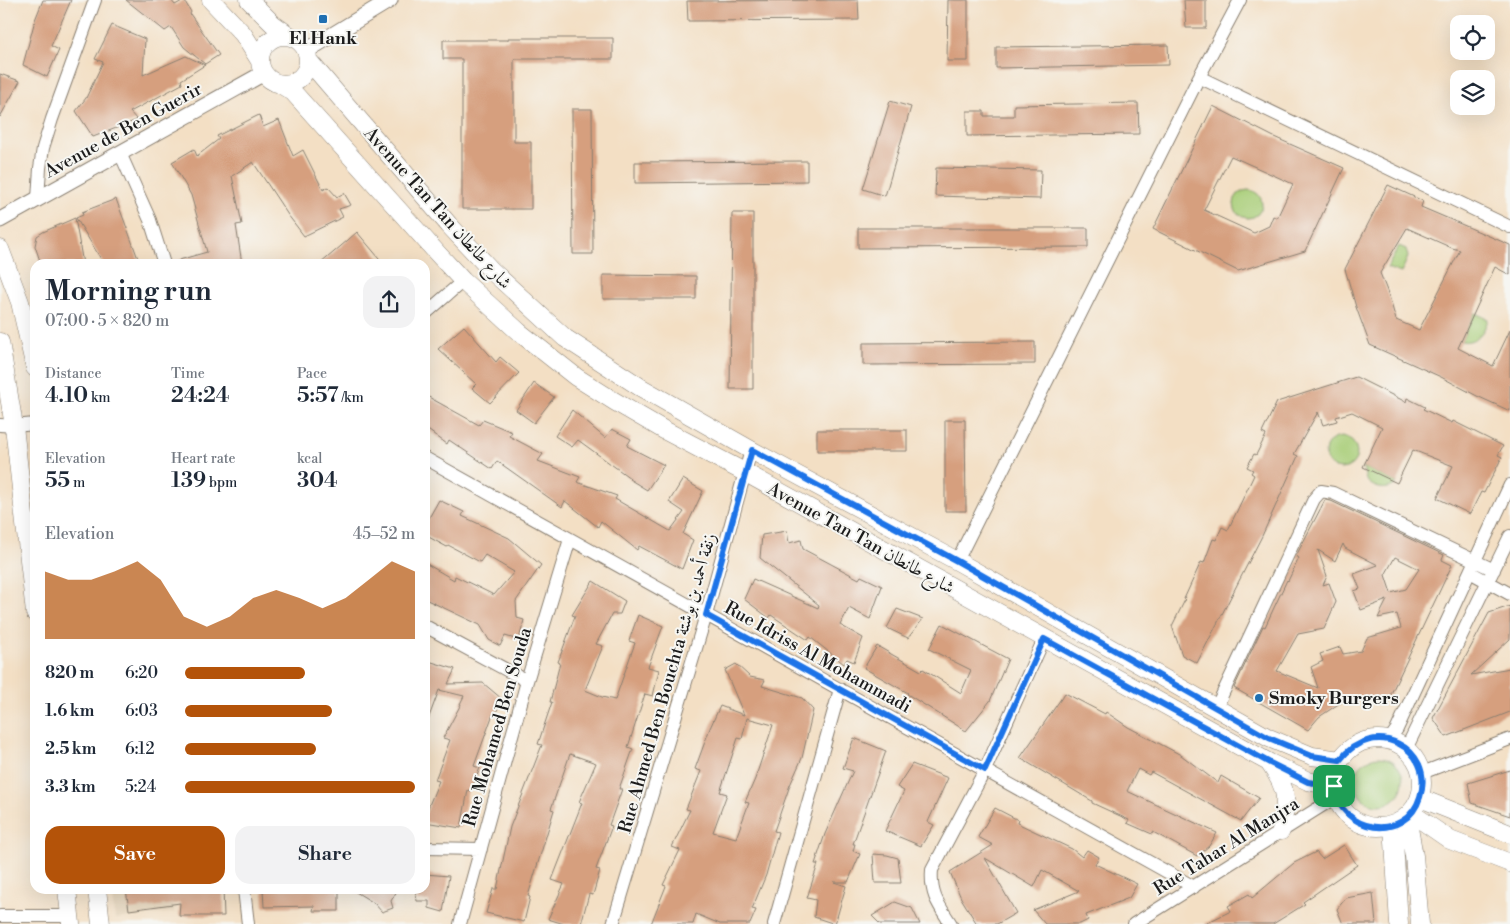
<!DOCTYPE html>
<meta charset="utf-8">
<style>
:root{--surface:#fff;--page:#f2f2f3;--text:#1f2937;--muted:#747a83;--accent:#b45309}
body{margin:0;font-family:"Libre Bodoni",Amiri,serif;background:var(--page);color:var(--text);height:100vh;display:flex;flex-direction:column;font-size:19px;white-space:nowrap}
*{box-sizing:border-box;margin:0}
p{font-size:16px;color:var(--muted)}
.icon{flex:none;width:28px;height:28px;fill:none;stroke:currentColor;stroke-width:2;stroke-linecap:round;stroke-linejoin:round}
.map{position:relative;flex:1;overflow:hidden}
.drawer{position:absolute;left:30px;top:259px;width:400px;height:635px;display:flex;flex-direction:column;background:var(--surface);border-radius:15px;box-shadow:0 5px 20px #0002}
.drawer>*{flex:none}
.buttons{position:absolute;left:1450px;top:15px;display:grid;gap:10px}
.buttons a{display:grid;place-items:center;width:45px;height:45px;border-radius:10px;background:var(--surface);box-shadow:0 5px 20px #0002;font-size:25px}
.pin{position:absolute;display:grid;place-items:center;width:42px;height:42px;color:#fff;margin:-21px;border-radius:10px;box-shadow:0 2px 8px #0006}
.round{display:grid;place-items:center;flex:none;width:52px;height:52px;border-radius:15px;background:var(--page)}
.summary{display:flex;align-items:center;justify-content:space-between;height:85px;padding:0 15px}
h1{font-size:28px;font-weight:600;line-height:38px}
.metrics{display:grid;grid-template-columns:repeat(3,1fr);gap:8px;height:85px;padding:5px 15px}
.metrics div{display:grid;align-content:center}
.metrics b{font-size:21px;font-weight:600}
.metrics small{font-size:14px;font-weight:400}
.metrics p{font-size:14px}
.chart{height:140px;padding:10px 15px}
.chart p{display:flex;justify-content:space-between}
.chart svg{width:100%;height:90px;margin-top:5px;fill:var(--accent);opacity:.7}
.primary-button{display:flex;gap:10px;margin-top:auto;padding:10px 15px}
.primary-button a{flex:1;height:58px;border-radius:15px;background:var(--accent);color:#fff;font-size:20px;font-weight:600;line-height:58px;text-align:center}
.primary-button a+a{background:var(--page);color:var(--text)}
ul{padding:0 15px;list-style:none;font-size:16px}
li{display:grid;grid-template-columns:80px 60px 1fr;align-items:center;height:38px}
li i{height:12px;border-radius:6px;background:var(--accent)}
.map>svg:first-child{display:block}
.built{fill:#e3d0b4}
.green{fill:#a8cd77;stroke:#62744a}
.building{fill:#d69f7e;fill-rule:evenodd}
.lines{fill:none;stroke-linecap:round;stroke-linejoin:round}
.minor-casing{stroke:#887e70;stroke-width:14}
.tertiary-casing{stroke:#887e70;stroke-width:17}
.secondary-casing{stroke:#887e70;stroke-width:19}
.minor{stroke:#fff;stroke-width:12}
.tertiary{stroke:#fff;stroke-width:15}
.secondary{stroke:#fff;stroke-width:18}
.route-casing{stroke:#fff;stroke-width:10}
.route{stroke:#1a73e8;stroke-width:6}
.poi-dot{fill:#1f6fb2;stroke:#f6f6f2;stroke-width:2}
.labels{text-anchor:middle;stroke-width:4;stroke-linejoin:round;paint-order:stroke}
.poi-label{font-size:18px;font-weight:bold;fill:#1c1c1c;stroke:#f6f6f2}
.street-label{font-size:18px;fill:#1c1c1c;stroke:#f6f6f2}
</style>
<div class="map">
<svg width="1510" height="924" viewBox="0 0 1510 924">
<rect width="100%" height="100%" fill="#f6f6f2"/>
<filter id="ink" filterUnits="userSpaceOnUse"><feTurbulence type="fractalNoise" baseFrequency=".02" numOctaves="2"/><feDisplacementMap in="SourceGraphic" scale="10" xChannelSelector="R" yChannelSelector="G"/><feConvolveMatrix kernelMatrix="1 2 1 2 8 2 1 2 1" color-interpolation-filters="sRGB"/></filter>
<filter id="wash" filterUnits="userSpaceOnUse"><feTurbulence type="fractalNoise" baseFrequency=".0096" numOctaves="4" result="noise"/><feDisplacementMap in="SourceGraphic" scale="20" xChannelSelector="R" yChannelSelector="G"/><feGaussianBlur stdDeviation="1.12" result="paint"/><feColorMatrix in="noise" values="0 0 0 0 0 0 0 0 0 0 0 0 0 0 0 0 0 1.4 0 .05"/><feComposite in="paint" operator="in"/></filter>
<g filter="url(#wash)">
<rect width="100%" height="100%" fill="#f3dfc4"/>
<path class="built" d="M111 889H171L174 912 115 919Z"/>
<path class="green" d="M1234 204a14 14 0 1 1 28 0a14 14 0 1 1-28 0Z
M1399 246 1406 249 1408 257 1401 273 1387 268Z
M1475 313 1488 319C1485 331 1476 344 1461 341Z
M1325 453a16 16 0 1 1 32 0a16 16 0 1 1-32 0Z
M1363 467 1397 483C1388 492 1374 489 1366 480Z
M1355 781a24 24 0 1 1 48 0a24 24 0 1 1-48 0Z"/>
<g id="blocks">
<path class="building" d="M43 0H71L51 46 59 50 47 77 23 65 35 20Z
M126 0H171L175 5 184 0 191 12 190 14 219 55 205 64 184 47 171 27 165 31Z
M858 0 859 20 688 21 687 1Z
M948 0H968V61H947Z
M1184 0H1206V28H1186Z
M112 25 145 39 143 75 186 56 205 65 181 80 182 84 130 112 137 120 93 137 76 111 86 98 103 62 95 59Z
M508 38H613V59H514V142H531V209H462V59H443V40H508Z
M1168 45 1169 65 996 68V47Z
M0 74 20 81 0 117Z
M890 101 911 107 885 196 863 189Z
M1138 103 1139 134 967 136V111H984V116H1014V105Z
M1213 106 1274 137 1344 168 1305 251 1238 271 1153 229ZM1231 156 1293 184 1277 218 1273 216 1269 226 1254 233 1204 210Z
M572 109H592L593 254H573Z
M259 115 263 127 279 120 293 156 303 150 323 190 328 187 337 197 344 193 351 205 339 209 343 217 304 236 288 215 253 162 232 176 242 224 236 225 242 264H179V260L207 252 191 195 172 162 194 149 197 156 219 139 217 136Z
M807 161V181L635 183V162Z
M936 168 1041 170 1040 199 935 196Z
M1388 185 1423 201 1421 207 1510 245V275L1495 267 1458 348 1493 366 1510 330V411L1477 396 1441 377 1370 345 1356 307 1345 269ZM1407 228 1452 248 1460 250 1419 330 1396 320 1389 296 1380 273Z
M116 199 128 231 140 264H104L76 218 83 215 82 212Z
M732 213H753V389H730Z
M75 218 83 264H41L35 246 37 236 43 232Z
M858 228H1088V247L858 248Z
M357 232 384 264H320L348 240Z
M603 275 696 276V299H603Z
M464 326 496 362 500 357 519 373 490 403 472 388 476 384 438 349Z
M1035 342V364L863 365V343Z
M1356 377 1406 402 1407 398 1425 407 1423 409 1452 423 1453 421 1503 446 1498 455 1502 457 1484 493 1481 492 1470 514 1437 498 1453 466 1413 450 1397 483 1363 467 1382 427 1352 412 1336 417 1337 421 1323 425 1318 412 1294 454 1298 456 1262 536 1197 663 1182 655 1172 626 1185 600 1184 599 1201 562 1204 563 1213 539 1216 540 1222 527 1228 530 1254 475 1251 473 1253 470 1247 467 1254 454 1256 455 1266 435 1262 433 1277 402Z
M534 383 554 397 534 423 516 410Z
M425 395 479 425 483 420 512 432 509 436 543 454 538 461 580 477 577 482 617 496 615 499 670 531 684 512 669 502 683 479 703 491 683 534 693 540 682 569 639 546 637 550 601 521 598 527 565 501 562 507 497 461 492 469 449 440 447 444 425 428Z
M572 410 605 438 612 429 631 439 627 446 664 465 647 490 629 479 630 478 578 440 572 447 555 436Z
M945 420H965L966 511H945Z
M817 430H907V451H817Z
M439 500 464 512 462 516 509 538 541 565 516 601 517 618 524 620 519 640 505 636 500 646 489 640 480 625 425 599V563L454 580 455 576 494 595 514 572 485 555 480 562 448 545 447 547 425 535V525Z
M1325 500 1331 501 1444 555 1442 560 1452 565 1389 698H1362L1340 703 1319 717 1308 730 1234 688 1263 626 1265 627 1287 580 1288 581 1299 558 1296 556ZM1343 544 1345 548 1378 565 1354 574 1360 589 1354 591 1361 610 1387 600 1378 618 1397 614 1401 628 1367 638 1361 651 1343 654 1340 647 1320 654 1323 661 1311 667 1318 688 1277 671 1298 634 1324 629 1336 602 1329 583 1323 585 1327 576 1318 550 1335 561ZM1395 557 1419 569 1406 589 1391 593 1385 575Z
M787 531 789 543 801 540 803 549 859 579 861 576 882 586 870 619 849 608 840 625 863 638 854 662 847 659 844 664 810 637 808 640 771 615 769 618 744 599 753 579 818 608 819 605 760 558 762 535Z
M593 581 625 601 620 614H612L596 644 603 646 585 690 602 697 615 700 635 643 629 641 638 615 663 626 648 667 659 670 653 696 645 694 628 747 633 749 619 789H622L609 825 612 826 596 869 600 870 593 895 589 894 581 924H564L548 919 564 884 552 880 582 803 579 802 596 763 570 754 551 809 554 810 528 896 530 897 524 922 486 913 493 889H497L510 827 542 745 538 744 552 702H550L560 663 558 662 575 616 572 615Z
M1510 606V639L1471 675 1510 668V712L1446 737 1433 718 1489 613Z
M897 609 923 619 908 638 887 628Z
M942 624 1008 659 990 701 966 731 907 694 908 693 864 668 877 646 921 671 923 669 961 693 971 670 929 649Z
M425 660 455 669 448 684 483 683 502 699 495 715 493 714 474 766 480 768 471 791 468 790 461 828 425 822V815L439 781 435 780 450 740 443 738 461 704H460L464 696 439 690 426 725H425Z
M736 664 750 677 765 680 762 686 802 698 813 710 802 758 790 785 774 831 778 832 766 875 752 909 756 910 750 924H720L696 914 693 924H651L666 886 663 885 680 850 672 847 690 810 686 809 701 771 695 769 710 728 720 706 744 715 725 670ZM747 718 773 725 755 779 745 802 749 803 736 838 713 832 727 794 720 792 738 738 742 739Z
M1065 693 1105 714 1106 712 1128 727 1181 755 1218 783 1221 776 1259 798 1241 821 1151 772 1149 775 1138 769 1127 791 1217 833 1209 846 1197 856 1153 832 1152 834 1127 823 1129 820 1092 803V801L1020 758Z
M854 738 886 751 853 844H855L853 851 860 854 848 882H834L846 886 835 924 814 917 816 900 807 898 818 864H815L825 834 853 771 843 768Z
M912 764 948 778 928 822 934 825 921 846 885 831 904 791 897 787Z
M1510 770V816L1472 803 1468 783Z
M995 808 1018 820 1017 823 1072 849 1082 857 1087 850 1099 857 1095 864 1137 884 1129 898 1086 915 1088 920 1080 924H1045L1033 910 1079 891 1042 870 1034 887 985 858 1016 913 997 924H977L961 898 950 872 993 845 978 837Z
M1344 845 1357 865 1303 902 1305 904 1273 924H1204L1231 911 1228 906 1249 894 1252 898 1294 863 1316 852 1322 859Z
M873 854 887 855 898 858 901 883H875Z
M425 874 449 876 443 912 429 908V901H417L415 889H425Z
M126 889H223L224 916H179L180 903 129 910Z
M263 889H339V911H313L314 906 264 907Z
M351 889H398L391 901 393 908 382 912 374 903Z
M1373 893 1376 924H1343L1337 909 1346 898Z
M895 902 912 908 920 924H880L872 916Z"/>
</g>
</g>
<g filter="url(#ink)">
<use href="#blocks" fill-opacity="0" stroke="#887e70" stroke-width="1"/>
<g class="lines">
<g class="minor-casing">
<path id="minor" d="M1199 77 1510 227
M120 153 150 220 164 264
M38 199 40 168 43 148 52 119 95 0
M425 314 463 281
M0 425 14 426 35 424
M425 458 1194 887
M957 561 1199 77 1240 0
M1470 572 1510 594
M425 626 527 681
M1216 708 1314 499 1321 491 1333 493 1494 570
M1389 740 1397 729 1510 485
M1406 749 1510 536
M1422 773 1510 739
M425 848 481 849
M244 889 248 924
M0 916H70
M460 924 527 681 570 539
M613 924 706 615 751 450
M774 924 840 689
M951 924C938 904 930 894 932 870L985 770 1044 639
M1134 924 1336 797"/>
</g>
<g class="tertiary-casing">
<path id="tertiary" d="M306 51 390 0
M0 220 264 73"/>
</g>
<g class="secondary-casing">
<path id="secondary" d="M211 0 243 34 260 61
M249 0 273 24 293 38
M260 60a24 24 0 1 1 48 0a24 24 0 1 1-48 0Z
M308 60 449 225 491 270 565 338 640 387 751 450 957 561 1269 738 1312 756 1340 760
M280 84 293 92 438 254 463 281 519 332 576 377 614 401 664 430 746 473 1270 763 1308 781 1334 787
M0 249 20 302 35 368
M0 342 14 426 35 613
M1334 783a44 44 0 1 1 88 0a44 44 0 1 1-88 0Z
M1270 764C1289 791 1287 800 1281 831
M1420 798 1510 834
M1411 813 1450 840 1510 863
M1407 817 1414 856 1420 924
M1393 825 1399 924
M67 889 71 924
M97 889 101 924"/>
</g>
<use href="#minor" class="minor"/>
<use href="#tertiary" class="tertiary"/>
<use href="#secondary" class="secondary"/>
</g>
</g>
<g class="lines" filter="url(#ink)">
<g class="route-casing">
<path id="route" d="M752 450 957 561 1269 738 1312 756 1340 760C1373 716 1436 748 1420 797 1406 843 1340 834 1334 786L1308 782 1270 763 1044 639 985 770 706 615Z"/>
</g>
<use href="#route" class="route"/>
</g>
<g class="poi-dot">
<rect x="318" y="14" width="10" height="10" rx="2.5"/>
<circle cx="1259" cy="698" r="5"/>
</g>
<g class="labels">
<g class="poi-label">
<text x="323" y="44">El Hank</text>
<text x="1269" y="704" text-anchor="start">Smoky Burgers</text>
</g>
<g class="street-label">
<text transform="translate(123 130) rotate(-29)" y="6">Avenue de Ben Guerir</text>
<text transform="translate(438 208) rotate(48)" y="6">Avenue Tan Tan شارع طانطان</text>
<text transform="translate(861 538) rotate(29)" y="6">Avenue Tan Tan شارع طانطان</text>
<text transform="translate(818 657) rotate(29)" y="6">Rue Idriss Al Mohammadi</text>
<text transform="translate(667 683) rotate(-74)" y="6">Rue Ahmed Ben Bouchta زنقة أحمد بن بوشتة</text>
<text transform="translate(497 727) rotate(-74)" y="6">Rue Mohamed Ben Souda</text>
<text transform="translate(1226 846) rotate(-32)" y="6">Rue Tahar Al Manjra</text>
</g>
</g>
</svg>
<div class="buttons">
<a><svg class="icon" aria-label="locate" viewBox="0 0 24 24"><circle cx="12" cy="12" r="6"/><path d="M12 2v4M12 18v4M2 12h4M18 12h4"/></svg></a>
<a><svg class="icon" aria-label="layers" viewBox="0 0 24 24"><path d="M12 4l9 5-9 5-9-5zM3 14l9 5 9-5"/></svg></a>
</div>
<div class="pin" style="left:1334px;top:786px;background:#1e9e55"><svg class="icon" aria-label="arrive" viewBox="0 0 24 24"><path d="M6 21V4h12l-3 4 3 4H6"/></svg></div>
<section class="drawer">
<div class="summary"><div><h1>Morning run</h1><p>07:00 · 5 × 820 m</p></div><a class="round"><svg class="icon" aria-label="share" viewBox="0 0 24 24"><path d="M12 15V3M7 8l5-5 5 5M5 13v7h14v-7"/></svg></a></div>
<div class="metrics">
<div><p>Distance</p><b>4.10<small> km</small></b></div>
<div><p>Time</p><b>24:24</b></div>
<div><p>Pace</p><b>5:57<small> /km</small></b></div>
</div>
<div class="metrics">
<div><p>Elevation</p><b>55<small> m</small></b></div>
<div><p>Heart rate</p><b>139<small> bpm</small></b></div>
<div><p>kcal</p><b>304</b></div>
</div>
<div class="chart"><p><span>Elevation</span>45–52 m</p>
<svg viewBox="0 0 160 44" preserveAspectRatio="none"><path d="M0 44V11L10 15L20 15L30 11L40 6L50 15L60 33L70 38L80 33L90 24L100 20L110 24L120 29L130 24L140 15L150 6L160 11V44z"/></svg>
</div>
<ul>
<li><b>820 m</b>6:20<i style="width:52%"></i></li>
<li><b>1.6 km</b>6:03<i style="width:64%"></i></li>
<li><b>2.5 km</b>6:12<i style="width:57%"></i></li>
<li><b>3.3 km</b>5:24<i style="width:100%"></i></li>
</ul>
<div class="primary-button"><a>Save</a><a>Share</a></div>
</section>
</div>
